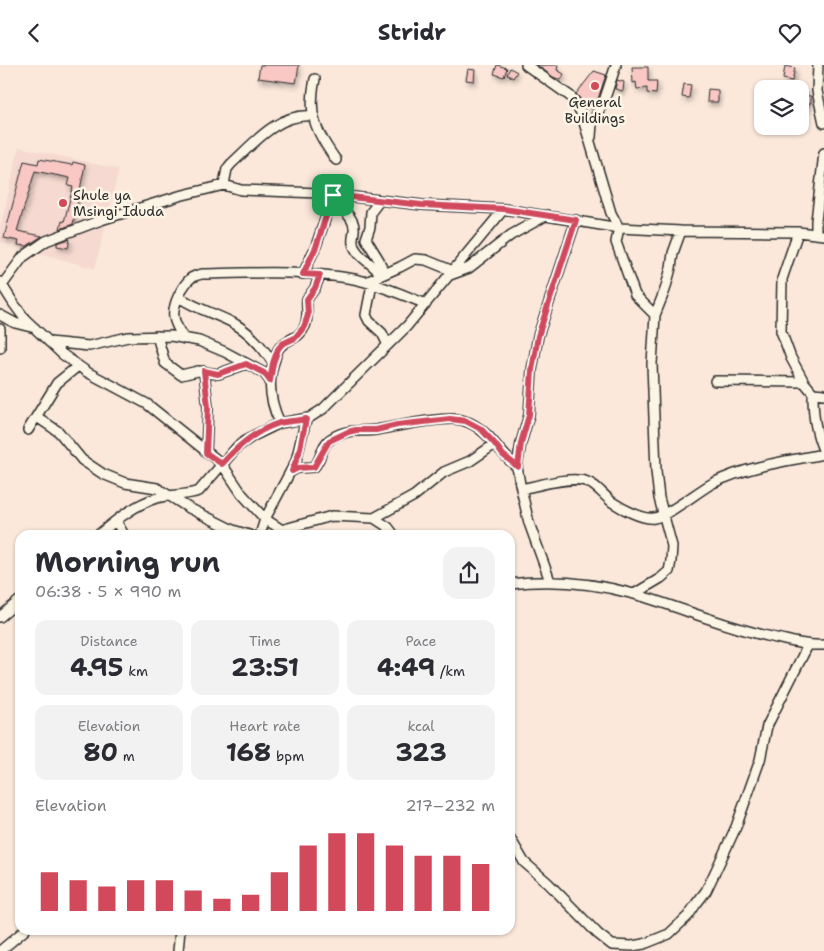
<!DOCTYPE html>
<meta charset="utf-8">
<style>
:root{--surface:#fff;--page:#f2f2f3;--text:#2b2b33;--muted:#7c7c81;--accent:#d1495b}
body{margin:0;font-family:"Shantell Sans",sans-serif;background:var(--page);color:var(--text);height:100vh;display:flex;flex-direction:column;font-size:19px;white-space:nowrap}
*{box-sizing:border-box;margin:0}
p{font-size:16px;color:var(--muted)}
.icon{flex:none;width:28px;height:28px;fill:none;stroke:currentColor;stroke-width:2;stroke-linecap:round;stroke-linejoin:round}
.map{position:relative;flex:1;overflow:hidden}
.details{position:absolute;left:15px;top:465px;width:500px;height:405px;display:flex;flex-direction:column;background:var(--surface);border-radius:15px;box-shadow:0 1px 4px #0004}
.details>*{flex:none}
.buttons{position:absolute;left:754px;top:15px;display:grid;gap:10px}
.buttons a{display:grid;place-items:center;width:55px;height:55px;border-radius:10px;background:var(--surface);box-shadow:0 1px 4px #0004;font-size:25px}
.pin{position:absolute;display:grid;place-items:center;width:42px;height:42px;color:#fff;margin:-21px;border-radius:10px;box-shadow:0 2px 8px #0006}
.round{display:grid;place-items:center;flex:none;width:52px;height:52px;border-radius:15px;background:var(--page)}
.headline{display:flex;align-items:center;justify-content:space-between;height:85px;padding:0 20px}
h1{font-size:28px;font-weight:700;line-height:38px}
.figures{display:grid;grid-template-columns:repeat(3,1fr);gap:8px;height:85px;padding:5px 20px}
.figures div{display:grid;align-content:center;border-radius:12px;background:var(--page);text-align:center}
.figures b{font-size:25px;font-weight:700}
.figures small{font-size:14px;font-weight:400}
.figures p{font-size:14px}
.chart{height:140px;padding:10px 20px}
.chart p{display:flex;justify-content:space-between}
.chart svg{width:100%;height:90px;margin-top:5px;stroke:var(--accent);stroke-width:6}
header{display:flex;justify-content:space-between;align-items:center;height:65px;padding:0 20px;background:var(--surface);font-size:22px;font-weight:700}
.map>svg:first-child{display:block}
.built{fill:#f6dad1}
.building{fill:#f9c8c5;stroke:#2b2b2b;filter:url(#shadow)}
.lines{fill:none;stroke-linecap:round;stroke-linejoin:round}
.minor-casing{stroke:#2b2b2b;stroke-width:12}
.minor{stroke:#fcf5e5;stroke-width:9}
.route-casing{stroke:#fff;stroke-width:10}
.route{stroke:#d1495b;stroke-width:6}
.poi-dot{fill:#d1495b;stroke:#fcf5e5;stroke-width:2}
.labels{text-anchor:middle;stroke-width:5;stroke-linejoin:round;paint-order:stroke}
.poi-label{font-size:14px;fill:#2b2b2b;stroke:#fcf5e5}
</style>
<header><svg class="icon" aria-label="back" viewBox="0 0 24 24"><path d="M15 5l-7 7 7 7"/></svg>Stridr<svg class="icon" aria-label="heart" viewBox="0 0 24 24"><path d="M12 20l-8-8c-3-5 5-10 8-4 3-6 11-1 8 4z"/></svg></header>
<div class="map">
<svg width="824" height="886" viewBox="0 0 824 886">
<defs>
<filter id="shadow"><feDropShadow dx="2" dy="3.5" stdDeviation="2.5" flood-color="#0004"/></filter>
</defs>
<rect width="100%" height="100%" fill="#fbe8db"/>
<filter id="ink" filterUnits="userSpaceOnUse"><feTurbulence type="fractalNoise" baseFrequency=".02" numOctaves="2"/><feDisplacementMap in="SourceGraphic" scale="10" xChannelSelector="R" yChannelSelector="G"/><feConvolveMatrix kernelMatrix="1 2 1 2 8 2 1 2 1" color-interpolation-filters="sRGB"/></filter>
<g filter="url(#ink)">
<path class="built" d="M19 82 119 104 95 204 0 177V163Z"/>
<path class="building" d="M260 0H299L296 18 258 13Z
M497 0 507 3 504 12 494 9Z
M537 0H558L557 5 564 9 561 15 553 12Z
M785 1 795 3 792 16 783 14Z
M632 2H648V16H657L656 29 647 28V23L637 24 636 17 633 18Z
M510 3 517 7 513 13 507 9Z
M468 4 475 5 474 16 466 15Z
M594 6 606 10 598 34 593 44 582 36 576 29Z
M617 15 624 17 623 26 615 24Z
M684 19 691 20 689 33 682 32Z
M708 24 718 25V37H707Z
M800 27H807V31H811V38H808V42H800Z
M39 94 72 100 73 97 85 100 73 159 60 164 62 156 64 157 73 122 68 121 70 113 35 106 17 166 42 171 27 181 18 180 19 176 4 173 24 96 38 99Z
M70 174 68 183 57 181V178Z"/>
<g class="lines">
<g class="minor-casing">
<path id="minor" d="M526 0 570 31 576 38 581 48 590 77 611 148 619 163 616 177 635 230 655 250
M818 0 817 26 824 58
M315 14C307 49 316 67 336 95
M591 72 592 58 604 36 616 0
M224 119 227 104 231 99C254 78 278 48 312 51
M331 135C340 142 356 153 354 166 353 174 351 178 356 185 362 195 374 199 381 210
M380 135 371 147 370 162 366 174 379 195 384 209
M798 167 782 214 781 266 791 293 804 317 813 328C813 349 815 367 824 387
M816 169V156L824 88
M303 209 316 181 333 131
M450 210 469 203 511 170 547 150
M0 217 14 239 25 254 62 289 87 307 147 339 222 399 242 429 265 454 290 470
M366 217 400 202 415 194 426 195 453 206
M3 219 23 192 46 176 101 155 179 131 224 120 241 125 319 128 422 140 504 144 619 163 681 166 798 167 824 170
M372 219 366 250 369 256 382 268 388 280
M179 232C196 244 217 249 235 259 250 268 264 284 273 298
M0 250 15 258 35 263
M0 264V283
M157 271 165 298 181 310 198 306 218 309 246 299
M184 274C180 267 175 260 174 252 172 240 182 221 191 213 194 211 198 210 202 209 251 208 306 205 354 214 379 219 403 230 426 239
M49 277 89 281 128 272 171 271 199 276 225 287 264 308 270 316
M204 306 208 343 206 387
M715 316 804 317
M813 328 824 329
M37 352 59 367 82 395 103 409 125 418 157 423 187 442 233 465 249 470
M280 358C270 337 267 315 275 294 276 289 278 283 282 280 291 272 299 274 305 261 309 251 306 244 307 234L315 223 320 210
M28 365 57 318 78 301
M292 406 298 403 314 402C322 394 321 379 332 373 348 363 360 367 376 365 401 361 427 354 452 354 460 354 467 356 474 360 492 370 500 389 517 402
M521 424C536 421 570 411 585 416 596 419 603 430 612 437 621 443 643 455 654 453 668 451 698 426 713 418 748 401 787 396 824 389
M374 453 388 462 394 470
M116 456 124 470
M281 465 332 451 374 453 414 431 444 407 470 396 495 379
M98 470C115 456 135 439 157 433 171 429 186 431 199 426L237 382 253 371 280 358 309 353 323 344 407 261 504 144
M260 470 265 454 296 396 306 354
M550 516 529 458 520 419 517 402 521 378 529 350 532 305 538 271 576 155
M510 519C551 514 594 518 634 529 680 542 725 562 772 572 789 576 806 581 824 580
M634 529 661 513 669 506 671 496 672 481 659 433 656 406 652 299 655 250 665 225 671 203 673 188 681 166
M0 552 20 535
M510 773 524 797 548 818 598 869 612 880 632 881 644 879 669 869 688 851 696 839 706 826 717 803 736 762 760 695 767 661 808 580
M0 886 25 865
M178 886 180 865"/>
</g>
<use href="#minor" class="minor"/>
</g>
</g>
<g class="lines" filter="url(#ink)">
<g class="route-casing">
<path id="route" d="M333 130 422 140 504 144 576 155 538 271 532 305 529 350 521 378 518 402 503 390 495 379 481 364 466 356 450 354 397 360 376 365H356L348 367 329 376 314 402 298 403 292 406 299 388 306 354C297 356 287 356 279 358 255 366 238 381 222 399L206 388 208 342 204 306 218 309 246 299 264 308 270 316 273 298 278 284 282 279 295 273 304 262 308 250 307 234 315 223 320 210 303 209 316 182Z"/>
</g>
<use href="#route" class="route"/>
</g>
<g class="poi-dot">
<circle cx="595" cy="21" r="5"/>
<circle cx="63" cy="138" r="5"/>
</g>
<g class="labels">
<g class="poi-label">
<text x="595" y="42">General<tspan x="595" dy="16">Buildings</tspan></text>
<text x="73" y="135" text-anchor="start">Shule ya<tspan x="73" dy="16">Msingi Iduda</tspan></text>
</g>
</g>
</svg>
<div class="buttons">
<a><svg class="icon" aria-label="layers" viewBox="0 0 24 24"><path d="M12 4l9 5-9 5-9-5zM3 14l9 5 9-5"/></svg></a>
</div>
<div class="pin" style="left:333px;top:130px;background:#1e9e55"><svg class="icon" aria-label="arrive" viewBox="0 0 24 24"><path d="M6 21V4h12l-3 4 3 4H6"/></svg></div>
<section class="details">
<div class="headline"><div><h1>Morning run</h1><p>06:38 · 5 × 990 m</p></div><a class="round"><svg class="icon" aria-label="share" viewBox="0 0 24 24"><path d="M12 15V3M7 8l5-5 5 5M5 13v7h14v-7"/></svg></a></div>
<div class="figures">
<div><p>Distance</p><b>4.95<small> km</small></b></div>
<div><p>Time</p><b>23:51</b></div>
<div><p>Pace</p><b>4:49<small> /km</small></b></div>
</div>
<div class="figures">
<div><p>Elevation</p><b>80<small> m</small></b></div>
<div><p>Heart rate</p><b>168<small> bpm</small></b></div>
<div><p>kcal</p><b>323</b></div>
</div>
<div class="chart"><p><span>Elevation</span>217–232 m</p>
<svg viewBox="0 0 160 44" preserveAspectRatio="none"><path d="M5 44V25M15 44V29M25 44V32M35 44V29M45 44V29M55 44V34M65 44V38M75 44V36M85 44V25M95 44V12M105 44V6M115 44V6M125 44V12M135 44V17M145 44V17M155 44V21"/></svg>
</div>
</section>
</div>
